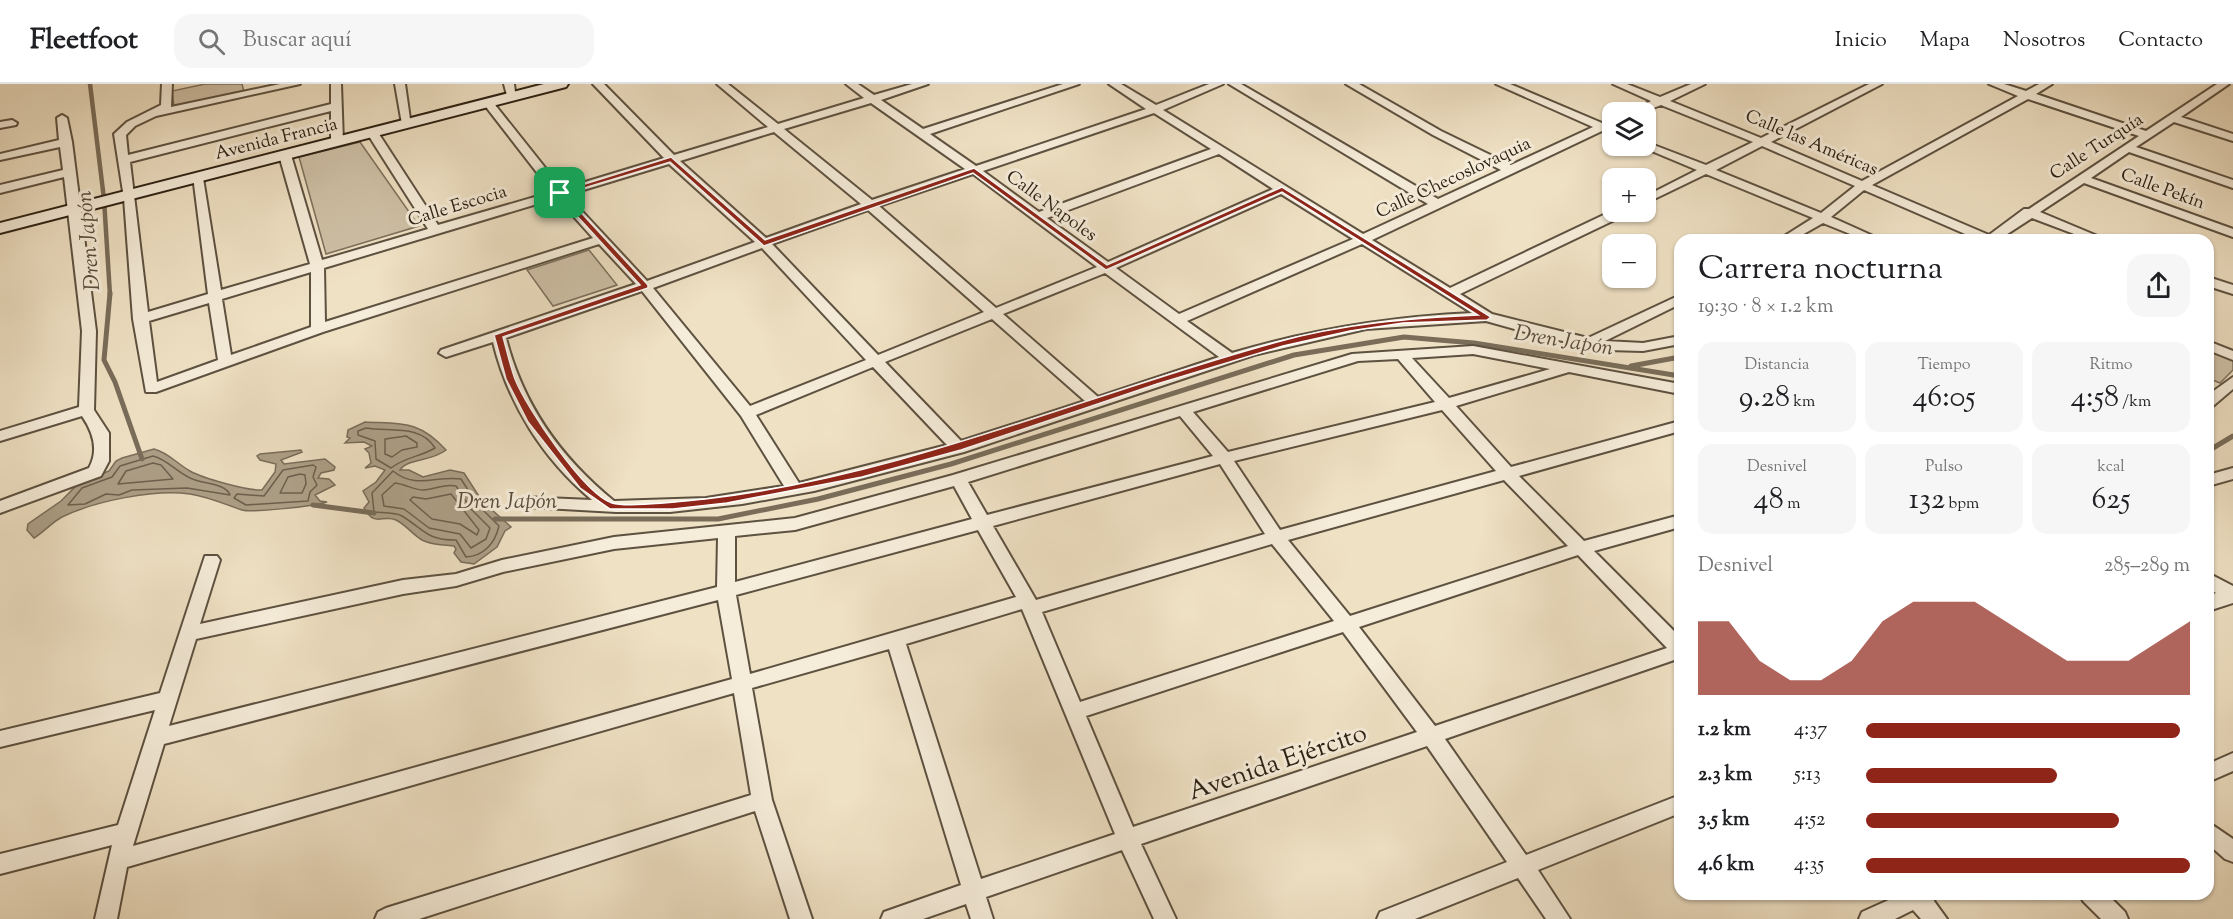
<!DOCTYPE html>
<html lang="es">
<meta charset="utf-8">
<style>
:root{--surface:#fff;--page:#f6f6f6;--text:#202124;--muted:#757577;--line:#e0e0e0;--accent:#8f2418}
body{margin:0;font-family:"Sorts Mill Goudy",serif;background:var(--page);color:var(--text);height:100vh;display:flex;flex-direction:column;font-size:22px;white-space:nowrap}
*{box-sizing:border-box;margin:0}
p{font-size:20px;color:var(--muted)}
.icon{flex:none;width:33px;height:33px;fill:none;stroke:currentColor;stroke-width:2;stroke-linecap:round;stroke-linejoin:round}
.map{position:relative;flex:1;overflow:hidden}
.drawer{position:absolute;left:1674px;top:150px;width:540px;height:666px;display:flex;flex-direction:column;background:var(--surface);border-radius:18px;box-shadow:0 2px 4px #0004}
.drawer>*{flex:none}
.controls{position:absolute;left:1602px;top:18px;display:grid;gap:12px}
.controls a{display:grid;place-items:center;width:54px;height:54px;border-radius:12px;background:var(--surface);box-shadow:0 2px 4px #0004;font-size:30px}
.pin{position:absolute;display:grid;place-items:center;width:51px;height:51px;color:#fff;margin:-26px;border-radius:12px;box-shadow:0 3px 9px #0006}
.round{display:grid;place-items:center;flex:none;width:63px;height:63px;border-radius:18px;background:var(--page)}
.head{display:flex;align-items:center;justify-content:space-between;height:102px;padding:0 24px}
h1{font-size:33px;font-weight:600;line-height:45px}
.stats{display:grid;grid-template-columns:repeat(3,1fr);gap:9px;height:102px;padding:6px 24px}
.stats div{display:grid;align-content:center;border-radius:15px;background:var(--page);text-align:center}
.stats b{font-size:30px;font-weight:600}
.stats small{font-size:16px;font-weight:400}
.stats p{font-size:16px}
.chart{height:168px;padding:12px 24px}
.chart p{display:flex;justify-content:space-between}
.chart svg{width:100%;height:108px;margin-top:6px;fill:var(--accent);opacity:.7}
ul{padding:0 24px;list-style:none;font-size:20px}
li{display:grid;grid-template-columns:96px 72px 1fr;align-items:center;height:45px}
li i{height:15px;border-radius:8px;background:var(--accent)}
header{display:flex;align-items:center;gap:36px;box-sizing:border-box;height:84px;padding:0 30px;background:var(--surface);border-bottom:2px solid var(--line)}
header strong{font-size:28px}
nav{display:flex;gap:33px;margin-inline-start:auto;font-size:21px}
.search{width:420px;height:54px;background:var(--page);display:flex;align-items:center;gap:15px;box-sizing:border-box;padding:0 21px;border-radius:18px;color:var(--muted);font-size:22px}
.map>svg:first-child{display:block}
.green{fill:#cec0a6;stroke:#7d705d;stroke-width:1.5}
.water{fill:#ada088;stroke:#796d5a;stroke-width:1.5}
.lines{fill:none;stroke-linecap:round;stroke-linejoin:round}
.shore{stroke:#6c604e;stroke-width:1.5}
.stream-far1{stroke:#796d5a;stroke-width:4.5}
.stream{stroke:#796d5a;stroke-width:5}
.street-casing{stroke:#5d5140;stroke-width:4}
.secondary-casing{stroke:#2c2114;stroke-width:4}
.street{fill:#f5ecd9;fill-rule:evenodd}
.secondary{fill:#f5ecd9;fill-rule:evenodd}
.route{fill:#8f2418;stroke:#fff;stroke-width:1.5;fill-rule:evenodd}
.labels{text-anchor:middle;stroke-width:6;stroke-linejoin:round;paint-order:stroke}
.far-street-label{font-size:18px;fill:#2c2114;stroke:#f5ecd9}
.water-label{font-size:22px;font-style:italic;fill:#594d3d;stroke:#f5ecd9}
.near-street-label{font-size:26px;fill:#2c2114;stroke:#f5ecd9}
</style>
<header>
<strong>Fleetfoot</strong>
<div class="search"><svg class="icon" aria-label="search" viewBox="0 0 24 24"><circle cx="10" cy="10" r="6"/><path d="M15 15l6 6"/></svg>Buscar aquí</div>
<nav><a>Inicio</a><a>Mapa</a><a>Nosotros</a><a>Contacto</a></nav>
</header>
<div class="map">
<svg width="2233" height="835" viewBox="0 0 2233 835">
<rect width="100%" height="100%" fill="#efe1c4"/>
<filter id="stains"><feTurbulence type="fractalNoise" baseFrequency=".00333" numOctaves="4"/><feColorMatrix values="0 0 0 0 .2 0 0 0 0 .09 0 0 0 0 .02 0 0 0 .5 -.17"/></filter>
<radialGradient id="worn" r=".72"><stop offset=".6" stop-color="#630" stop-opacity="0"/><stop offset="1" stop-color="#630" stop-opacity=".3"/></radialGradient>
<path class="green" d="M205 0H242L244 8 174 22 172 7Z
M360 58 419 142 326 170 299 73Z
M589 166 617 201 553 222 527 186Z
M2208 266 2233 277V286L2220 299 2208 294Z"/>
<path class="water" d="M365 338C402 340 419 336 446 366 431 378 408 374 400 386H409L423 393 450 386 464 389 482 417 511 443 505 447 497 463 474 480 461 478 454 469 456 465 454 462C442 460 433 462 422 456 413 451 405 440 396 436 382 430 375 444 364 424L369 418 363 407 376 398 385 386 375 382 365 384 371 379 369 369 365 365 372 362 364 358 345 359 350 354 347 353 348 346Z
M154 365C169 369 176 379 190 387 202 394 248 407 262 406L275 388 276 380 260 376 257 372 260 370 301 366 302 368 281 376 284 380 325 375 335 383 334 386 321 389 318 394 329 395 335 401 315 411 320 417 327 418C316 422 252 429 242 426 224 420 209 413 190 410 154 405 95 417 62 433 51 439 45 447 34 454L27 446 28 440 61 417 78 400 109 387 116 377 122 374Z"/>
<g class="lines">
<path class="shore" d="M366 344C389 348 421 340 435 364 420 373 405 373 391 384L376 375 375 357 358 351V347Z
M406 352 417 359V363L402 366 392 373 385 370V355Z
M153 372C169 376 179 391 195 396 206 400 226 400 230 411L187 404 132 406 119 411 106 410 85 420 68 421 82 404 112 393 120 382Z
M153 379 161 381 173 395 118 400 126 387Z
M313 381 316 383 313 393 317 401 310 408 308 417 246 421 234 414 237 410 264 412 283 386Z
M393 387C416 406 437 391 461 395L477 420 499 442C495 459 484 472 466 473L456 456C426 456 425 446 402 432 395 428 382 429 374 428L372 409Z
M300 390 305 391 306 400 302 409H280L288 393Z
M395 399C405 400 414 406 423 406 435 406 444 399 456 402L471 425 490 444 486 455 471 464 460 450 429 444 404 425 384 422 382 411Z
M451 410 479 446 477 451 460 440 432 435 410 416 413 413 426 415Z"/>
<path class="stream-far1" d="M90 0 104 115 110 211"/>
<path class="stream" d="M110 209 104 276 115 298 142 375
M1631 282 1680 273
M2208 367 2233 352
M313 421 374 429
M495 435H718L818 415 951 380 1294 271 1404 253 1474 259 1680 292"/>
<g class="street-casing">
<path id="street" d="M162 0H172L171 23 280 0H300L156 32 135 42 126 51 128 71 331 20V0H341L343 58 337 61 331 58V27L130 78 148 228 208 210 193 92 203 94 221 206 310 180 279 71 281 69 291 71 322 176 428 145 367 49 369 47H377L438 141 552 108 483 19 488 16 492 17 562 105 664 74 593 0H604L674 71 768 43 717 0H728L778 40 864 14 846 0H858L874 11 912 0H928L881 16 923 45 1063 0H1079L930 50 976 82 1146 25 1109 0H1121L1156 21 1209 0H1223L1163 26 1363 150 1428 120 1229 0H1241L1438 115 1501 86 1433 51 1346 0H1359L1441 47 1511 81 1593 43 1496 0H1510L1602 39 1612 35V46L1602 47 1372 156 1450 204 1612 127 1627 128 1625 131 1460 210 1492 230 1588 254 1680 211V220L1605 257 1643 259 1680 252V260L1643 267 1607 266 1543 253 1486 237 1366 245 1254 271 964 368 814 407 742 420 670 428H616L527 423 519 417 521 413 592 416C543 375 508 320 493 258L446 273 439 269 441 266 636 200 599 160 323 248 156 308H146L133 235 124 114 114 50 127 38 161 21ZM871 19 965 85 872 116 784 45ZM1154 29 1211 65 1039 128 983 87ZM774 48 861 120 766 154 680 77ZM1219 70 1273 105 1108 178 1047 134ZM669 80 755 158 647 197 567 111ZM973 90 1097 183 996 224 879 122ZM1281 110 1353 155 1179 230 1116 184ZM557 114 593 154 325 238 324 184ZM868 126 984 228 878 271 772 160ZM1362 160 1472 229C1388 233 1312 245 1232 269L1187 237ZM762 164 866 276 750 322 653 204ZM311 188V243L231 271 222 215ZM1105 189 1219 273 1098 313 1003 230ZM642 207 741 332 784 402 706 414 614 417C560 373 523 321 506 254ZM209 219 218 276 157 298 149 237ZM992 235 1085 317 961 357 885 278ZM873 283 947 361 799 399 756 331Z
M395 0H405L411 42 402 40Z
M504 0H514L516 15H508Z
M1613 0H1627L1660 13 1691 0H1705L1670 17 1761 54 1869 0H1882L1771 58 1862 97 2018 12 1989 0H2004L2026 7 2039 0H2052L2036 10 2146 47 2217 0H2229L2181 33 2233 50V57L2174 38 2136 63 2233 96V104L2129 68 2091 94 2233 145V153L2084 99 2040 128 2107 156H2090L2032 134 1998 156H1979L1864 106 1831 133 1882 156H1865L1823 139 1793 156H1778L1813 134 1706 90 1646 119V112L1697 86 1642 63 1641 62H1646V58L1706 81 1753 58 1661 21 1643 28H1630L1651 17ZM2028 15 2139 52 2029 125H2024L1989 151 1872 101ZM1762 62 1855 102 1821 129 1716 86Z
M62 31 67 34 72 58 96 247 94 326 109 349V377L101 392 0 429V417L89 384C99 366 93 348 82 332L0 357V347L79 323 82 247 64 93 0 109V101L63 86 60 63 0 76V70L59 56 57 34Z
M12 36 17 39 16 41 0 44V38Z
M2208 193 2233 201V210L2208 202Z
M2208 257 2233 267V276L2208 266Z
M1473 262 1680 300V310L1569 288 1456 322 1511 383 1680 337V347L1519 392 1584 457 1680 431V443L1594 467 1680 553V574L1445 655 1526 771 1680 711V729L1538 786 1570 835H1546L1518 794 1415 835H1377L1380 828 1507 778 1427 662 1141 760 1176 835H1154L1122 766 986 813 993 835H971L966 820 923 835H881L884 828 961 801 889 565 752 604 772 716 812 835H790L755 727 419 835H375L378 828 386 824 751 711 734 609 127 783 117 835H95L112 761 0 790V770L118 741 155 626 0 663V647L160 609 205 472H217L220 476 200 540 403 496 456 490 502 476 614 453 795 434 953 391 1352 270ZM1473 270 1550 285 1449 314 1412 274ZM1398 275 1435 318 1228 368 1193 328 1358 277ZM1442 326 1496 387 1280 446 1234 377ZM1180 332 1213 372 987 431 968 398ZM1220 380 1265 450 1036 516 993 442ZM1504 396 1568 462 1350 532 1288 456ZM954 402 972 435 735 498V452L795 446ZM978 446 1016 513 750 590 736 511ZM718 454 717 503 169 642 196 555 403 510 456 502 503 488 614 465ZM1272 460 1334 537 1080 618 1042 528ZM1578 471 1667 564 1435 642 1359 543ZM718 516 732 595 133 762 164 660ZM1022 525 1115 750 981 795 906 560ZM1343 548 1417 648 1133 743 1086 632Z
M2233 293V305L2213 322 2208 324V311Z
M2233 384V395L2208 402V391Z
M2208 489 2233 502V519L2208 527V512L2216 509 2208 504Z
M2233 669V687L2208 698V680Z
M2208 738 2233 755V778L2225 775 2208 760Z
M1902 810H1937L1934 817 1947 835H1921L1913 826 1895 835H1859L1862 828Z
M2080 810H2107L2125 828 2128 835H2101L2083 817Z"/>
</g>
<g class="secondary-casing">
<path id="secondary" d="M544 0H568L566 3 0 149V139Z"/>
</g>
<use href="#street" class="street"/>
<use href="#secondary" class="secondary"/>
</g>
<path class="route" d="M671 73 765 156 974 84 1107 181 1282 103 1491 233 1487 236 1403 239 1350 247 1283 262 1157 300 961 366 862 393 727 419 673 425H610L580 404 528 338 506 295 494 251 640 201 556 109ZM670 78 764 162 973 89 1106 186 1282 108 1478 231C1409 234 1343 240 1277 258 1086 310 904 392 705 415 687 417 628 424 612 419 584 410 526 323 515 295 510 281 507 267 503 253L648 204V201L564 110Z"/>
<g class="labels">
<g class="far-street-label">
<text transform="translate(276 54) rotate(-14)" y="6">Avenida Francia</text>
<text transform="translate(1812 58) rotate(23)" y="6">Calle las Américas</text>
<text transform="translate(2096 62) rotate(-33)" y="6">Calle Turquía</text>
<text transform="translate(1453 93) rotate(-25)" y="6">Calle Checoslovaquia</text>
<text transform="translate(2163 104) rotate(20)" y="6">Calle Pekín</text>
<text transform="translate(457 121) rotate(-17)" y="6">Calle Escocia</text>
<text transform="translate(1052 121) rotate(36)" y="6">Calle Napoles</text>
</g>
<g class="water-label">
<text transform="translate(87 157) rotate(-95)" y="8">Dren Japón</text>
<text transform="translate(1564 255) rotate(9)" y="8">Dren Japón</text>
<text x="507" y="424">Dren Japón</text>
</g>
<g class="near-street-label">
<text transform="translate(1277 677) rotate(-19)" y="9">Avenida Ejército</text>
</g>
</g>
<rect width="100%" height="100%" filter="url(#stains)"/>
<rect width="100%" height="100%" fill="url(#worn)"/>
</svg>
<div class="controls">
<a><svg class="icon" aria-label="layers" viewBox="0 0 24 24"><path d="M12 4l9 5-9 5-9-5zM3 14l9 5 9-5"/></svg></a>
<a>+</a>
<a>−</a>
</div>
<div class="pin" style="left:560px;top:109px;background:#1e9e55"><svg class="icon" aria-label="arrive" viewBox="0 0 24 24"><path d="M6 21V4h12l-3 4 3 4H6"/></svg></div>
<section class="drawer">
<div class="head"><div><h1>Carrera nocturna</h1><p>19:30 · 8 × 1.2 km</p></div><a class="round"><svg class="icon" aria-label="share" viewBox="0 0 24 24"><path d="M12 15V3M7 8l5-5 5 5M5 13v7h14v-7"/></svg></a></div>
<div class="stats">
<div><p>Distancia</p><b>9.28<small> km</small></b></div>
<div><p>Tiempo</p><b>46:05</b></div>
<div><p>Ritmo</p><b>4:58<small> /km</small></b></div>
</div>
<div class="stats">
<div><p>Desnivel</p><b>48<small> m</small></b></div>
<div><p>Pulso</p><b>132<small> bpm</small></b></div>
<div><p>kcal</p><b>625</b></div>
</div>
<div class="chart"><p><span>Desnivel</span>285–289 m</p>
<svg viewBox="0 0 160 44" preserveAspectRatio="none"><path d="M0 44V14L10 14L20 30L30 38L40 38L50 30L60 14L70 6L80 6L90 6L100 14L110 22L120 30L130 30L140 30L150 22L160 14V44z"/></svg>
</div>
<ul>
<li><b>1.2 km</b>4:37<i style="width:97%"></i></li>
<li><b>2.3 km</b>5:13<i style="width:59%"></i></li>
<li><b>3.5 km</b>4:52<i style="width:78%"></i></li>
<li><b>4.6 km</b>4:35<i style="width:100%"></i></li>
</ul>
</section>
</div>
